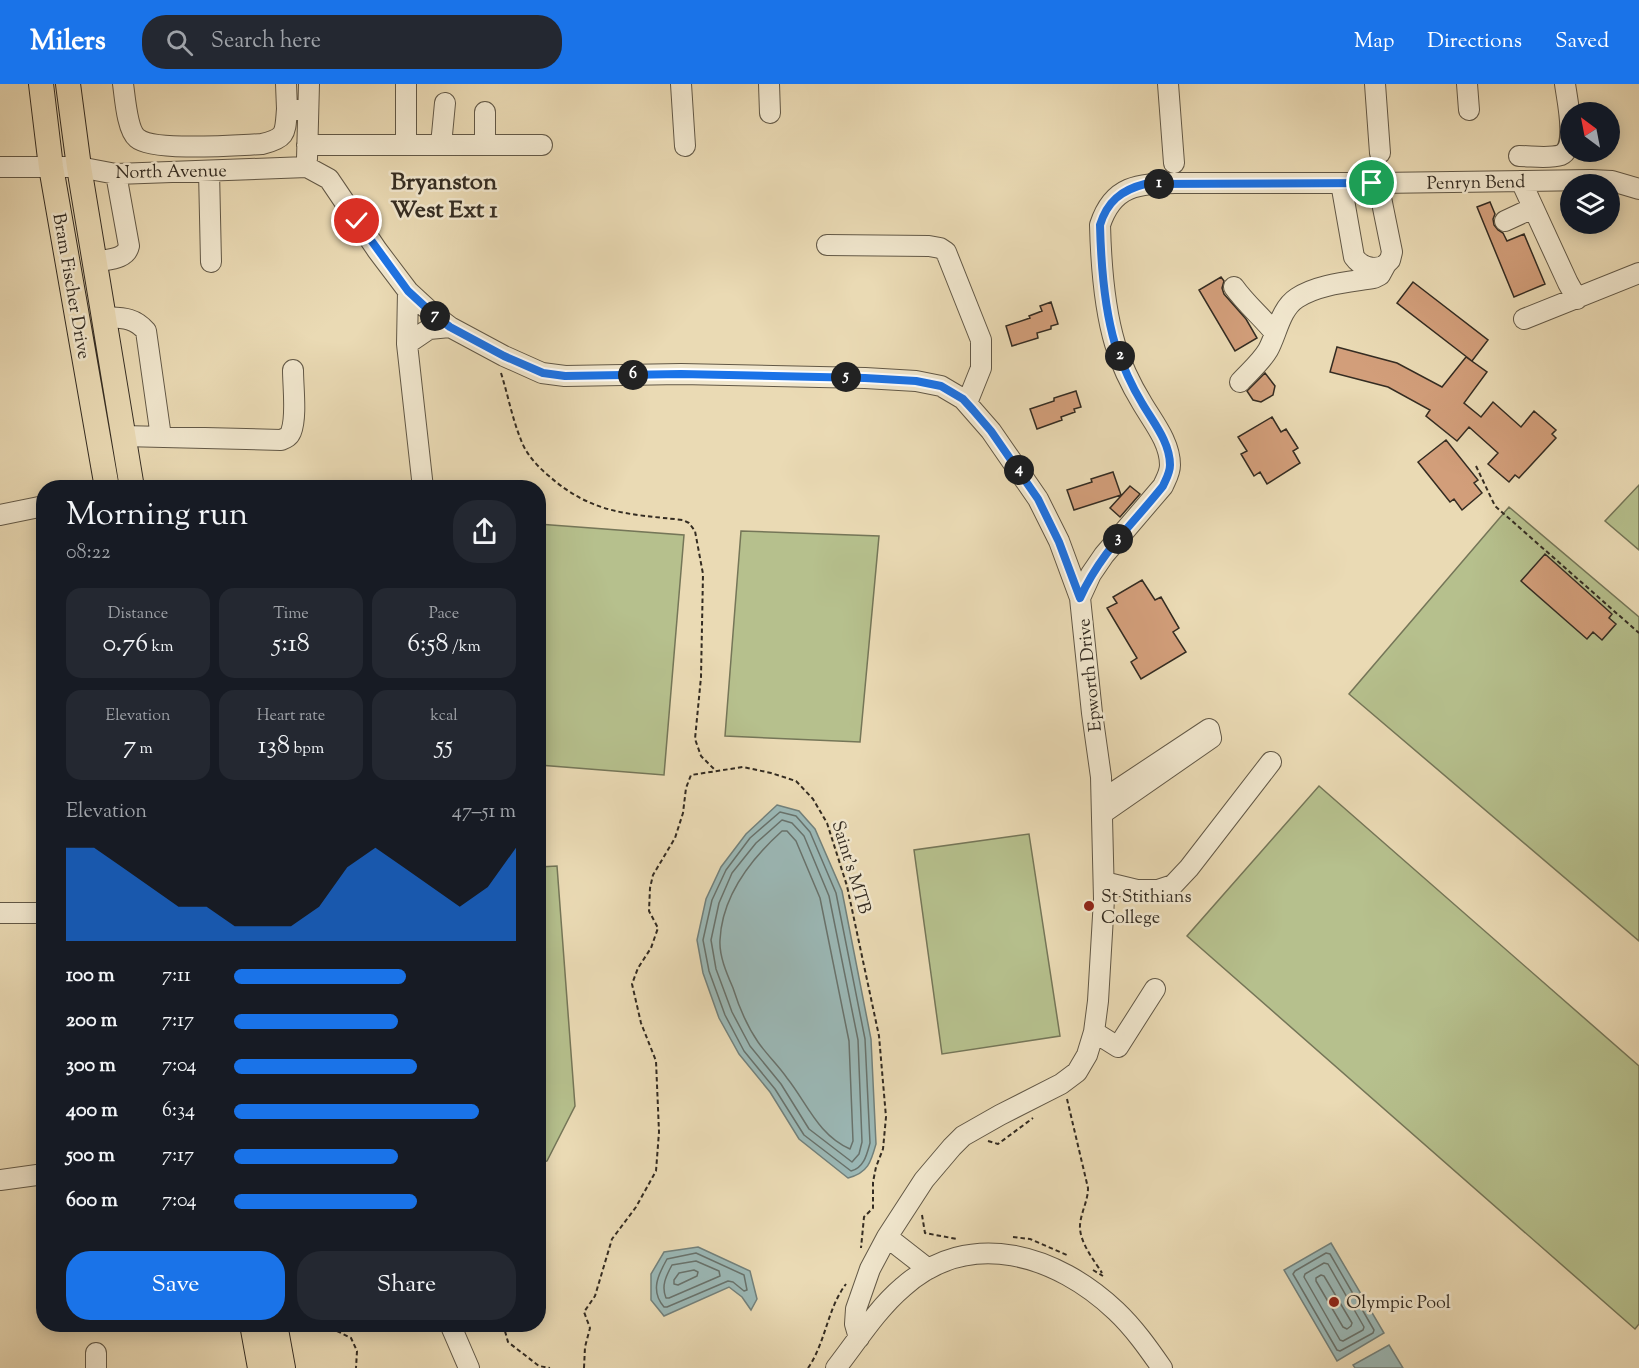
<!DOCTYPE html>
<meta charset="utf-8">
<style>
:root{--surface:#171b24;--page:#242831;--text:#f1f3f6;--muted:#9ea1a6;--accent:#1a73e8}
body{margin:0;font-family:"Sorts Mill Goudy",serif;background:var(--page);color:var(--text);height:100vh;display:flex;flex-direction:column;font-size:22px;white-space:nowrap}
*{box-sizing:border-box;margin:0}
p{font-size:20px;color:var(--muted)}
.icon{flex:none;width:33px;height:33px;fill:none;stroke:currentColor;stroke-width:2;stroke-linecap:round;stroke-linejoin:round}
.map{position:relative;flex:1;overflow:hidden}
.side{position:absolute;left:36px;top:396px;width:510px;height:852px;display:flex;flex-direction:column;background:var(--surface);border-radius:24px;box-shadow:0 3px 15px #0003}
.side>*{flex:none}
.needle{width:39px;rotate:328deg}
.controls{position:absolute;left:1560px;top:18px;display:grid;gap:12px}
.controls a{display:grid;place-items:center;width:60px;height:60px;border-radius:50%;background:var(--surface);box-shadow:0 3px 15px #0003;font-size:30px}
.pin{position:absolute;display:grid;place-items:center;width:51px;height:51px;color:#fff;margin:-26px;border:3px solid #fff;border-radius:50%;box-shadow:0 2px 6px #0007}
.km{position:absolute;width:30px;height:30px;margin:-15px;border-radius:50%;background:#222;color:#fff;font-size:16px;line-height:30px;text-align:center}
.round{display:grid;place-items:center;flex:none;width:63px;height:63px;border-radius:24px;background:var(--page)}
.summary{display:flex;align-items:center;justify-content:space-between;height:102px;padding:0 30px}
h1{font-size:33px;font-weight:600;line-height:45px}
.figures{display:grid;grid-template-columns:repeat(3,1fr);gap:9px;height:102px;padding:6px 30px}
.figures div{display:grid;align-content:center;border-radius:15px;background:var(--page);text-align:center}
.figures b{font-size:26px;font-weight:600}
.figures small{font-size:16px;font-weight:400}
.figures p{font-size:16px}
.chart{height:168px;padding:12px 30px}
.chart p{display:flex;justify-content:space-between}
.chart svg{width:100%;height:108px;margin-top:6px;fill:var(--accent);opacity:.7}
.cta{display:flex;gap:12px;margin-top:auto;padding:12px 30px}
.cta a{flex:1;height:69px;border-radius:24px;background:var(--accent);color:#fff;font-size:24px;font-weight:600;line-height:69px;text-align:center}
.cta a+a{background:var(--page);color:var(--text)}
ul{padding:0 30px;list-style:none;font-size:20px}
li{display:grid;grid-template-columns:96px 72px 1fr;align-items:center;height:45px}
li i{height:15px;border-radius:8px;background:var(--accent)}
header{display:flex;align-items:center;gap:36px;box-sizing:border-box;height:84px;padding:0 30px;background:var(--accent);color:#fff}
header strong{font-size:28px}
nav{display:flex;gap:33px;margin-inline-start:auto;font-size:21px}
.search{width:420px;height:54px;background:var(--page);display:flex;align-items:center;gap:15px;box-sizing:border-box;padding:0 21px;border-radius:24px;color:var(--muted);font-size:22px}
.map>svg:first-child{display:block}
.green{fill:#b6c08d;stroke:#757658;stroke-width:1.5}
.water{fill:#9bb8b6;stroke:#72807b;stroke-width:1.5}
.lines{fill:none;stroke-linecap:round;stroke-linejoin:round}
.shore{stroke:#68726c;stroke-width:1.5}
.building{fill:#d29e7a;stroke:#342c22;stroke-width:1.5}
.minor-casing{stroke:#625846;stroke-width:22}
.major-casing{stroke:#342c22;stroke-width:26}
.path{stroke:#342c22;stroke-width:2;stroke-dasharray:4.5 3;stroke-linecap:butt}
.minor{stroke:#f1e7ce;stroke-width:20}
.major{stroke:#eadab4;stroke-width:24}
.route-casing{stroke:#fff;stroke-width:12}
.route{stroke:#1a73e8;stroke-width:8}
.poi-dot{fill:#8f2418;stroke:#f1e7ce;stroke-width:2}
.labels{text-anchor:middle;stroke-width:5;stroke-linejoin:round;paint-order:stroke}
.street-label{font-size:18px;fill:#342c22;stroke:#f1e7ce}
.poi-label{font-size:18px;fill:#342c22;stroke:#f1e7ce;text-anchor:start}
.district-label{font-size:24px;font-weight:bold;fill:#342c22;stroke:#f1e7ce}
</style>
<header>
<strong>Milers</strong>
<div class="search"><svg class="icon" aria-label="search" viewBox="0 0 24 24"><circle cx="10" cy="10" r="6"/><path d="M15 15l6 6"/></svg>Search here</div>
<nav><a>Map</a><a>Directions</a><a>Saved</a></nav>
</header>
<div class="map">
<svg width="1639" height="1284" viewBox="0 0 1639 1284">
<rect width="100%" height="100%" fill="#eadab4"/>
<filter id="stains"><feTurbulence type="fractalNoise" baseFrequency=".00333" numOctaves="4"/><feColorMatrix values="0 0 0 0 .2 0 0 0 0 .09 0 0 0 0 .02 0 0 0 .5 -.17"/></filter>
<radialGradient id="worn" r=".72"><stop offset=".6" stop-color="#630" stop-opacity="0"/><stop offset="1" stop-color="#630" stop-opacity=".3"/></radialGradient>
<path class="green" d="M1639 401V466L1605 437Z
M1509 423 1639 533V857L1349 610Z
M538 440 684 451 664 691 539 681Z
M741 447 879 452 860 658 725 652Z
M1319 702 1639 982V1240L1635 1245 1187 852Z
M1029 750 1060 952 942 970 914 766Z
M557 782 575 1022 547 1077 539 1080V783Z"/>
<path class="water" d="M777 721 799 727 815 745 842 807 871 955 876 1060C871 1078 868 1089 848 1094L799 1055 770 1008 739 970 719 934 703 889 697 856 706 815 721 783 746 750Z
M1331 1159 1384 1249 1337 1277 1284 1186Z
M698 1163 750 1187 757 1215 751 1226 742 1213 729 1203 664 1232 651 1216V1190L664 1168Z
M1389 1261 1403 1284H1355L1353 1281Z"/>
<g class="lines">
<path class="shore" d="M780 728 796 732 810 748 836 809 865 955 870 1059C867 1070 864 1084 851 1087L804 1051 775 1005 744 967 725 931 709 887 703 856 712 816 726 786 750 754Z
M782 736 792 739 804 752 829 812 858 956 862 1058 859 1070 852 1078 809 1045 781 1000 750 962 732 928 716 885 711 856 719 819 732 789 756 759Z
M782 747H787L796 757 820 814 849 957 853 1057 850 1065C818 1051 807 1019 787 994 778 981 767 971 758 958 747 942 739 923 733 904 727 890 719 872 720 856 722 812 751 775 782 747Z
M696 1169 744 1191 747 1206 744 1207 733 1198 728 1197 667 1223H664C650 1207 658 1191 667 1175Z
M1326 1169 1330 1170 1374 1246 1373 1249 1340 1267 1337 1266 1293 1190 1295 1187Z
M696 1177 719 1187 720 1192 669 1214H666C661 1202 666 1192 672 1181Z
M1324 1179 1328 1180 1364 1243 1363 1246 1343 1257 1340 1256 1304 1193 1305 1190Z
M694 1186 698 1188 697 1192 678 1201 674 1200V1196L679 1189Z
M1321 1191 1324 1192 1352 1239 1351 1242 1347 1245 1343 1243 1316 1197V1194Z"/>
</g>
<path class="building" d="M1490 118 1495 130 1493 135 1494 141 1498 146 1503 149 1507 157 1524 150 1545 200 1514 213 1477 123Z
M1221 193 1224 197 1222 204 1224 210 1246 235 1257 254 1235 267 1199 206Z
M1413 198 1488 256 1472 277 1397 219Z
M1051 218 1058 240 1051 242V245L1037 249 1038 254 1012 262 1006 242 1030 234 1029 232 1042 227 1040 222Z
M1337 263 1397 279 1442 303 1466 273 1487 288 1464 319 1481 333 1493 318 1521 343 1534 327 1556 346 1552 350 1556 354 1519 394 1515 391 1509 398 1488 380 1498 369 1469 343 1457 357 1426 332 1430 326 1388 303 1330 288Z
M1265 289 1275 302 1273 311 1261 318 1253 316 1247 307Z
M1076 307 1081 323 1074 325 1075 328 1061 333 1062 336 1037 345 1030 325 1054 317V314Z
M1272 333 1281 348 1286 345 1298 364 1293 367 1300 379 1267 400 1260 388 1254 392 1241 370 1247 367 1238 353Z
M1446 356 1478 396 1474 399 1482 409 1462 426 1454 415 1450 418 1418 378Z
M1113 388 1121 411 1074 426 1067 406 1092 398 1091 395Z
M1130 402 1140 410 1120 433 1110 424Z
M1545 470 1612 530 1609 534 1616 540 1602 556 1593 548 1587 555 1521 497Z
M1142 496 1155 516 1161 513 1179 544 1173 548 1186 568 1141 595 1131 578 1137 574 1107 524 1117 519 1113 513Z"/>
<g class="lines">
<g class="minor-casing">
<path id="minor" d="M123 0C125 13 127 46 137 54 153 68 238 61 262 60 287 54 285 49 287 25
M286 0 287 25 299 26
M681 0 685 62
M769 0 770 29
M1168 0 1174 79
M1375 0 1380 69
M1467 0 1469 26
M485 28V61
M307 61H542
M406 61V0
M441 61 445 19
M1519 72C1532 72 1549 75 1561 71 1578 64 1567 15 1565 0
M307 75 309 0
M0 83H79L116 90 307 83 329 95 377 166 408 207 433 230 450 243 504 272 542 289 565 292 681 290 865 294 916 297 941 302 963 315 991 347 1038 415 1059 457 1080 514 1092 629 1101 693 1104 815 1098 917 1094 948 1087 971 1077 988 1061 1000 1000 1031 963 1052 952 1063 924 1096 887 1153 870 1185 856 1225 855 1240 859 1254
M209 87 211 178
M1521 97 1568 199 1577 215
M1341 99 1354 173C1361 183 1373 186 1384 182L1390 176 1392 168 1378 99
M1505 137 1533 124
M827 161 929 162 940 164 946 168 981 256V284L967 319
M95 178C107 175 126 176 129 162L116 90
M1234 203C1246 220 1261 232 1274 248
M408 207 407 260 423 404
M104 233C122 234 134 233 146 247L161 353
M1524 235 1639 189
M407 260 429 245 450 243
M1240 298C1249 288 1261 278 1268 266 1277 250 1280 225 1297 214 1318 200 1350 198 1374 194L1380 191 1386 180
M123 352 281 356C286 354 289 353 291 348 297 333 293 303 293 286
M0 431 44 422
M1080 514 1091 490 1104 471 1163 402C1166 395 1170 389 1170 381 1170 358 1153 338 1142 319 1131 301 1121 280 1115 260 1104 223 1101 180 1100 141 1113 101 1138 100 1175 99H1378L1591 96 1612 97 1639 105
M1102 716 1209 645 1211 654 1103 729
M1104 798 1137 806H1158L1173 801 1189 784 1271 678
M0 829H44
M1094 948 1118 963 1155 905
M0 1096 44 1090
M887 1153 928 1185
M450 1240 469 1284
M96 1269V1284
M836 1284C857 1257 877 1225 903 1203 970 1143 1057 1171 1116 1227 1134 1244 1148 1264 1162 1284"/>
</g>
<g class="major-casing">
<path id="major" d="M41 0 51 83 107 404
M68 0 79 83 132 404
M252 1240 260 1284
M275 1240 283 1284"/>
</g>
<path class="path" d="M501 289C508 311 512 334 521 356 526 370 537 382 549 392 592 430 628 430 683 436L689 439 695 447 703 490 701 593 695 655 701 672 715 686
M1476 382 1495 422 1639 549
M1067 1015 1088 1104C1088 1117 1081 1128 1080 1141 1079 1158 1094 1176 1102 1189
M988 1057 998 1060 1033 1034
M922 1131 925 1149 957 1155
M1013 1153 1030 1155 1067 1171
M1093 1186 1103 1192
M334 1240 337 1247 351 1254 357 1267 356 1284
M503 1240 508 1258 539 1282 550 1284
M584 1284 585 1263 590 1244 584 1228 595 1212 612 1155 636 1123 656 1087 659 1048 656 977 641 939 632 900 638 884 651 864 658 844 649 827 650 804 653 791 675 754 683 729 686 704 691 691 743 683 771 689 796 697 813 715 827 739 847 802 879 952 886 1033 883 1065 876 1083 873 1098V1124L864 1133 861 1164
M808 1284C826 1258 827 1225 846 1200"/>
<use href="#minor" class="minor"/>
<use href="#major" class="major"/>
</g>
<g class="lines">
<g class="route-casing">
<path id="route" d="M357 137 408 207 433 230 450 243 504 272 543 289 565 292 681 290 865 294 916 297 941 302 963 315 973 326 991 347 1038 415 1059 458 1080 514C1101 468 1132 441 1163 402 1166 395 1170 389 1170 381 1170 358 1153 338 1142 319 1131 301 1122 280 1115 260 1104 223 1101 180 1100 141 1107 118 1121 106 1145 100L1372 99"/>
</g>
<use href="#route" class="route"/>
</g>
<g class="poi-dot">
<circle cx="1089" cy="822" r="6"/>
<circle cx="1334" cy="1218" r="6"/>
</g>
<g class="labels">
<g class="street-label">
<text transform="translate(171 87) rotate(-1)" y="6">North Avenue</text>
<text transform="translate(1476 98) rotate(-1)" y="6">Penryn Bend</text>
<text transform="translate(72 202) rotate(80)" y="6">Bram Fischer Drive</text>
<text transform="translate(1089 591) rotate(-96)" y="6">Epworth Drive</text>
<text transform="translate(852 783) rotate(73)" y="6">Saint's MTB</text>
</g>
<g class="poi-label">
<text x="1101" y="818">St Stithians<tspan x="1101" dy="21">College</tspan></text>
<text x="1346" y="1224">Olympic Pool</text>
</g>
<g class="district-label">
<text x="444" y="105">Bryanston<tspan x="444" dy="28">West Ext 1</tspan></text>
</g>
</g>
<rect width="100%" height="100%" filter="url(#stains)"/>
<rect width="100%" height="100%" fill="url(#worn)"/>
</svg>
<div class="controls">
<a><svg class="needle" viewBox="-14 -14 28 28"><path d="M0-13l5 13h-10z" fill="#e53935"/><path d="M0 13l5-13h-10z" fill="#9ea1a6"/></svg></a>
<a><svg class="icon" aria-label="layers" viewBox="0 0 24 24"><path d="M12 4l9 5-9 5-9-5zM3 14l9 5 9-5"/></svg></a>
</div>
<div class="pin" style="left:1372px;top:99px;background:#1e9e55"><svg class="icon" aria-label="arrive" viewBox="0 0 24 24"><path d="M6 21V4h12l-3 4 3 4H6"/></svg></div>
<div class="pin" style="left:357px;top:137px;background:#d93025"><svg class="icon" aria-label="check" viewBox="0 0 24 24"><path d="M5 12l5 5 9-10"/></svg></div>
<b class="km" style="left:1159px;top:100px">1</b>
<b class="km" style="left:1120px;top:272px">2</b>
<b class="km" style="left:1118px;top:455px">3</b>
<b class="km" style="left:1019px;top:386px">4</b>
<b class="km" style="left:846px;top:293px">5</b>
<b class="km" style="left:633px;top:291px">6</b>
<b class="km" style="left:435px;top:232px">7</b>
<section class="side">
<div class="summary"><div><h1>Morning run</h1><p>08:22</p></div><a class="round"><svg class="icon" aria-label="share" viewBox="0 0 24 24"><path d="M12 15V3M7 8l5-5 5 5M5 13v7h14v-7"/></svg></a></div>
<div class="figures">
<div><p>Distance</p><b>0.76<small> km</small></b></div>
<div><p>Time</p><b>5:18</b></div>
<div><p>Pace</p><b>6:58<small> /km</small></b></div>
</div>
<div class="figures">
<div><p>Elevation</p><b>7<small> m</small></b></div>
<div><p>Heart rate</p><b>138<small> bpm</small></b></div>
<div><p>kcal</p><b>55</b></div>
</div>
<div class="chart"><p><span>Elevation</span>47–51 m</p>
<svg viewBox="0 0 160 44" preserveAspectRatio="none"><path d="M0 44V6L10 6L20 14L30 22L40 30L50 30L60 38L70 38L80 38L90 30L100 14L110 6L120 14L130 22L140 30L150 22L160 6V44z"/></svg>
</div>
<ul>
<li><b>100 m</b>7:11<i style="width:61%"></i></li>
<li><b>200 m</b>7:17<i style="width:58%"></i></li>
<li><b>300 m</b>7:04<i style="width:65%"></i></li>
<li><b>400 m</b>6:34<i style="width:87%"></i></li>
<li><b>500 m</b>7:17<i style="width:58%"></i></li>
<li><b>600 m</b>7:04<i style="width:65%"></i></li>
</ul>
<div class="cta"><a>Save</a><a>Share</a></div>
</section>
</div>
